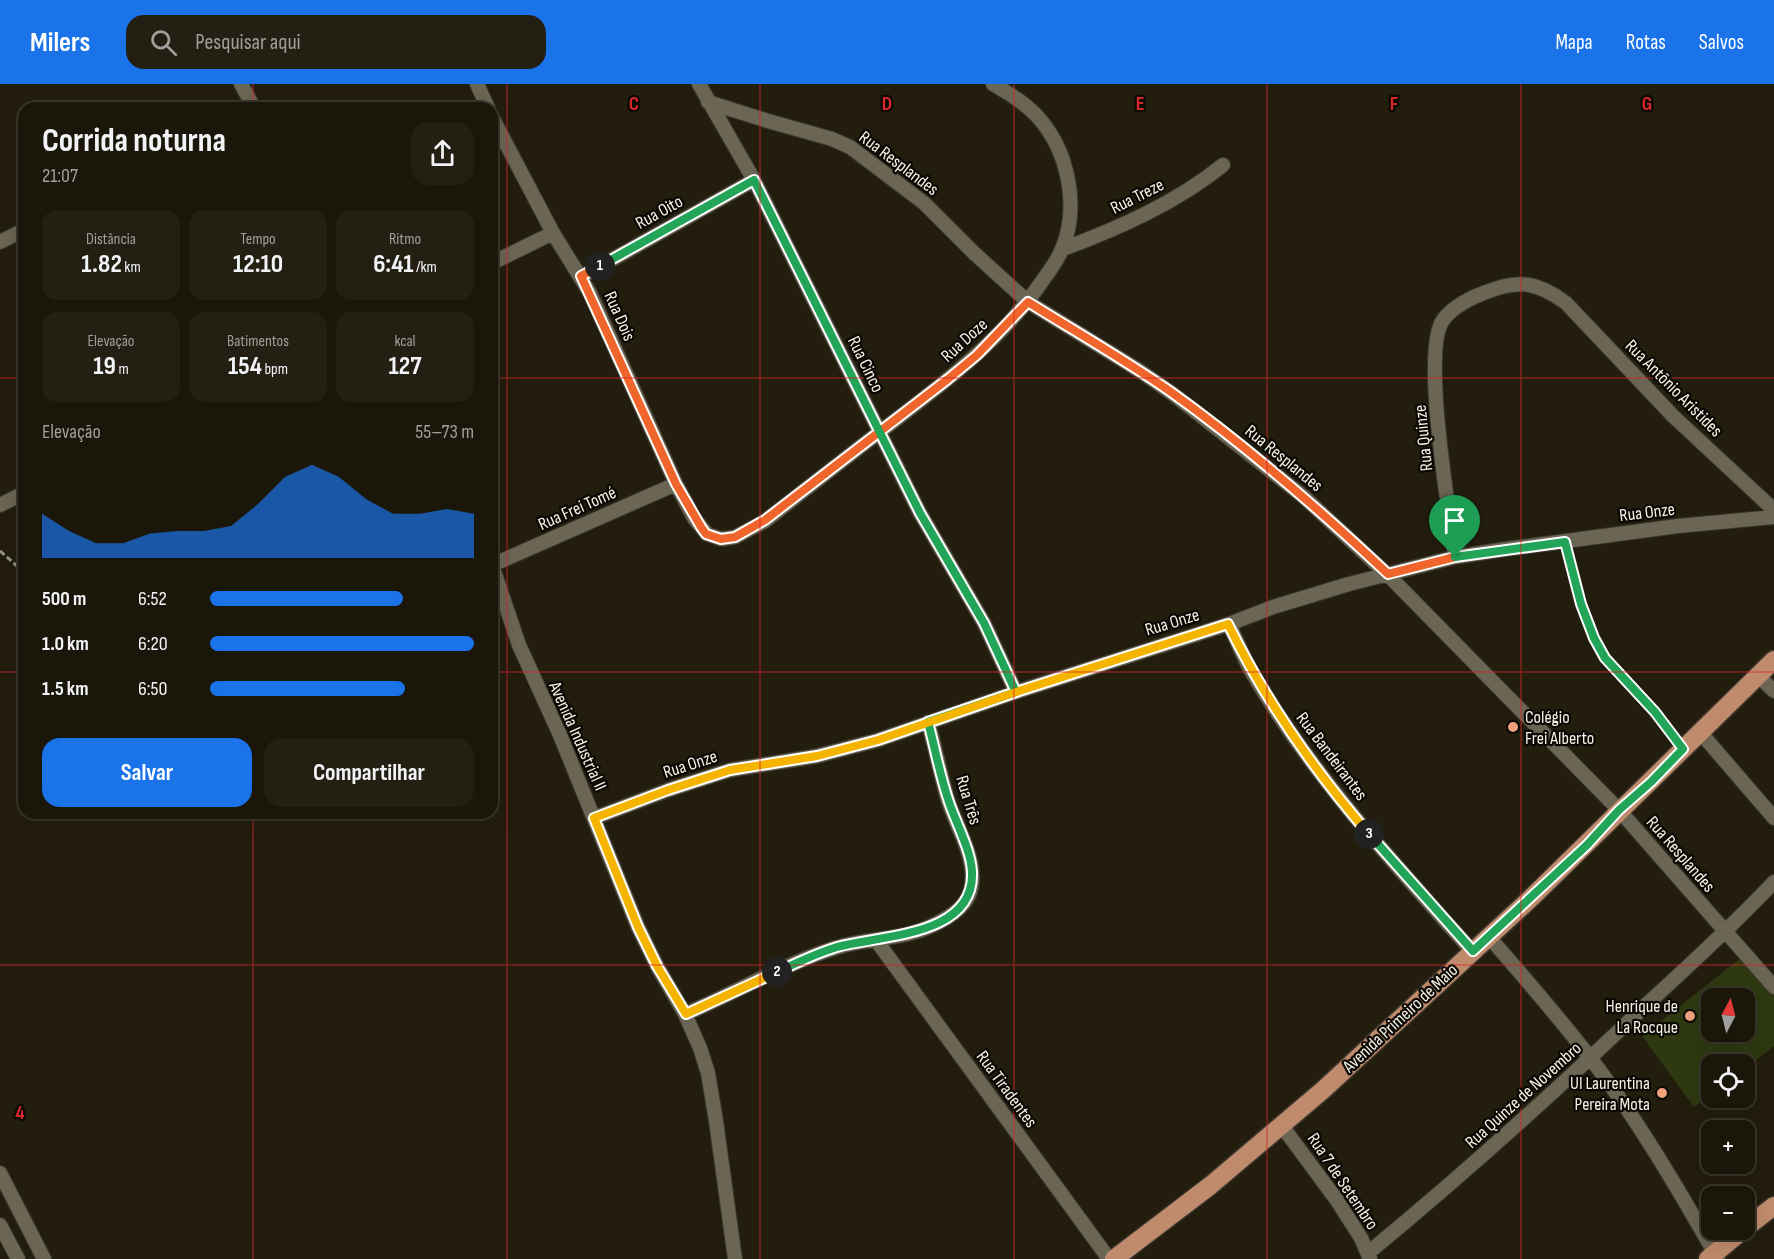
<!DOCTYPE html>
<html lang="pt">
<meta charset="utf-8">
<style>
:root{--surface:#1a160a;--page:#231f13;--text:#f1f3f6;--muted:#9f9f9c;--line:#38352b;--accent:#1a73e8}
body{margin:0;font-family:"Sofia Sans Condensed",sans-serif;background:var(--page);color:var(--text);height:100vh;display:flex;flex-direction:column;font-size:22px;white-space:nowrap}
*{box-sizing:border-box;margin:0}
p{font-size:20px;color:var(--muted)}
.icon{flex:none;width:33px;height:33px;fill:none;stroke:currentColor;stroke-width:2;stroke-linecap:round;stroke-linejoin:round}
.map{position:relative;flex:1;overflow:hidden}
.details{position:absolute;left:18px;top:18px;width:480px;height:717px;display:flex;flex-direction:column;background:var(--surface);border-radius:18px;box-shadow:0 6px 24px #0002,0 0 0 2px var(--line)}
.details>*{flex:none}
.needle{width:39px;rotate:7deg}
.tools{position:absolute;left:1701px;top:904px;display:grid;gap:12px}
.tools a{display:grid;place-items:center;width:54px;height:54px;border-radius:12px;background:var(--surface);box-shadow:0 6px 24px #0002,0 0 0 2px var(--line);font-size:30px}
.pin{position:absolute;display:grid;place-items:center;width:51px;height:51px;color:#fff;margin:-62px -26px;border-radius:50% 50% 50% 0;rotate:-45deg;box-shadow:0 0 6px #0007}
.pin .icon{rotate:45deg}
.km{position:absolute;width:30px;height:30px;margin:-15px;border-radius:50%;background:#222;color:#fff;font-size:16px;line-height:30px;text-align:center}
.round{display:grid;place-items:center;flex:none;width:63px;height:63px;border-radius:18px;background:var(--page)}
.head{display:flex;align-items:center;justify-content:space-between;height:102px;padding:0 24px}
h1{font-size:33px;font-weight:700;line-height:45px}
.figures{display:grid;grid-template-columns:repeat(3,1fr);gap:9px;height:102px;padding:6px 24px}
.figures div{display:grid;align-content:center;border-radius:15px;background:var(--page);text-align:center}
.figures b{font-size:26px;font-weight:700}
.figures small{font-size:16px;font-weight:400}
.figures p{font-size:16px}
.chart{height:168px;padding:12px 24px}
.chart p{display:flex;justify-content:space-between}
.chart svg{width:100%;height:108px;margin-top:6px;fill:var(--accent);opacity:.7}
.action{display:flex;gap:12px;margin-top:auto;padding:12px 24px}
.action a{flex:1;height:69px;border-radius:18px;background:var(--accent);color:#fff;font-size:24px;font-weight:700;line-height:69px;text-align:center}
.action a+a{background:var(--page);color:var(--text)}
ul{padding:0 24px;list-style:none;font-size:20px}
li{display:grid;grid-template-columns:96px 72px 1fr;align-items:center;height:45px}
li i{height:15px;border-radius:8px;background:var(--accent)}
header{display:flex;align-items:center;gap:36px;box-sizing:border-box;height:84px;padding:0 30px;background:var(--accent);color:#fff}
header strong{font-size:28px}
nav{display:flex;gap:33px;margin-inline-start:auto;font-size:21px}
.search{width:420px;height:54px;background:var(--page);display:flex;align-items:center;gap:15px;box-sizing:border-box;padding:0 21px;border-radius:18px;color:var(--muted);font-size:22px}
.map>svg:first-child{display:block}
.pitch{fill:#2e3911;fill-rule:evenodd}
.lines{fill:none;stroke-linecap:round;stroke-linejoin:round}
.street-casing{stroke:#3b362e;stroke-width:16}
.primary-casing{stroke:#3b362e;stroke-width:21}
.path{stroke:#959084;stroke-width:3;stroke-dasharray:6 3;stroke-linecap:butt}
.street{stroke:#6b6553;stroke-width:14}
.primary{stroke:#c08b6c;stroke-width:18}
.split-1-casing{stroke:#fff;stroke-width:12}
.split-2-casing{stroke:#fff;stroke-width:12}
.split-3-casing{stroke:#fff;stroke-width:12}
.split-4-casing{stroke:#fff;stroke-width:12}
.split-1{stroke:#f0652b;stroke-width:8}
.split-2{stroke:#22a559;stroke-width:8}
.split-3{stroke:#f5b400;stroke-width:8}
.split-4{stroke:#22a559;stroke-width:8}
.grid{fill:none;stroke:#d62828;stroke-width:1.5;stroke-opacity:0.55}
.poi-dot{fill:#f1a17c;stroke:#0a0803;stroke-width:2}
.labels{text-anchor:middle;stroke-width:4.5;stroke-linejoin:round;paint-order:stroke}
.street-label{font-size:18px;fill:#f6f2e8;stroke:#0a0803}
.poi-label{font-size:18px;fill:#f6f2e8;stroke:#0a0803;text-anchor:end}
.grid-label{font-size:20px;text-anchor:middle;font-weight:bold;fill:#d62828;stroke:#0a0803;stroke-width:4.5;stroke-linejoin:round;paint-order:stroke}
</style>
<header>
<strong>Milers</strong>
<div class="search"><svg class="icon" aria-label="search" viewBox="0 0 24 24"><circle cx="10" cy="10" r="6"/><path d="M15 15l6 6"/></svg>Pesquisar aqui</div>
<nav><a>Mapa</a><a>Rotas</a><a>Salvos</a></nav>
</header>
<div class="map">
<svg width="1774" height="1175" viewBox="0 0 1774 1175">
<rect width="100%" height="100%" fill="#231d0e"/>
<path class="pitch" d="M1747 869 1774 903V962L1745 985 1744 981H1712L1711 1010 1694 1023 1642 952ZM1712 915H1744V948H1712Z"/>
<g class="lines">
<g class="street-casing">
<path id="street" d="M241 0 254 24
M477 0 488 24
M699 0 754 96 920 429 984 539 1016 608
M708 18 768 37 832 55 850 63 924 119 974 169 1028 218 1140 287 1173 310 1304 413 1388 491 1619 726 1774 903
M492 33 553 149 590 209 676 400 694 434 707 450 721 455 735 453 765 437C802 408 839 379 877 350 937 304 1000 259 1043 196 1050 186 1058 176 1062 165 1080 122 1068 66 1037 32 1025 19 1008 9 993 0
M0 158 24 146
M1063 165C1119 144 1176 119 1223 81
M492 179 553 149
M581 193 754 96
M0 421 24 409
M1455 473C1450 430 1421 267 1443 236 1453 222 1474 212 1489 207 1521 195 1539 199 1566 219L1673 332 1774 426
M492 481 519 561 560 651 638 843 657 882 685 930 700 964 708 989 716 1037 735 1175
M492 481 676 400
M1229 540C1236 555 1242 570 1250 585 1310 689 1393 778 1472 867
M1758 592 1774 607
M1700 648 1774 734
M594 734 668 706 730 686 817 672 878 656 1016 608 1229 540 1273 523 1349 500 1455 473 1506 465 1678 442 1774 433
M1489 853C1524 893 1559 933 1591 975 1638 1036 1680 1108 1718 1175
M876 856 1109 1175
M685 930C735 909 784 880 835 864 866 854 899 856 929 843 945 836 967 824 971 805 978 774 955 742 947 713 940 688 935 663 928 638
M1282 1042 1336 1115 1361 1154 1370 1175
M0 1089 44 1175
M0 1141 18 1175
M1368 1169C1464 1090 1556 1007 1646 921 1690 881 1733 841 1774 798"/>
</g>
<g class="primary-casing">
<path id="primary" d="M1744 1145 1774 1122
M1114 1175 1211 1101 1323 1006 1531 814 1774 576
M1708 1175 1743 1146"/>
</g>
<path class="path" d="M0 467 24 488
M1568 472C1576 506 1584 547 1606 575 1626 602 1652 625 1673 651
M19 533 24 519"/>
<use href="#street" class="street"/>
<use href="#primary" class="primary"/>
</g>
<g class="lines">
<g class="split-1-casing">
<path id="split-1" d="M600 182 581 192 676 400 701 443 706 450 721 455 735 453 765 436 948 295 977 271 1028 218C1076 248 1125 276 1171 308 1248 363 1320 426 1388 490L1455 473"/>
</g>
<g class="split-2-casing">
<path id="split-2" d="M600 182 754 96 920 429 984 539 1016 608 928 638C935 664 940 692 949 718 956 739 971 766 972 788 975 853 880 851 837 863 817 869 796 879 777 888"/>
</g>
<g class="split-3-casing">
<path id="split-3" d="M777 888 686 930 657 882 638 843 594 734 668 706 730 686 817 672 878 656 1016 608 1228 540C1265 616 1314 686 1369 750"/>
</g>
<g class="split-4-casing">
<path id="split-4" d="M1369 750 1473 867 1587 761 1619 726 1651 698 1683 665 1655 628 1605 574 1594 554 1581 520 1565 458 1455 473"/>
</g>
<use href="#split-1" class="split-1"/>
<use href="#split-2" class="split-2"/>
<use href="#split-3" class="split-3"/>
<use href="#split-4" class="split-4"/>
</g>
<path class="grid" d="M253 0V24M507 0V1175M760 0V1175M1014 0V1175M1267 0V1175M1521 0V1175M0 294H24M492 294H1774M0 588H24M492 588H1774M253 729V1175M0 881H1774"/>
<g class="poi-dot">
<circle cx="1513" cy="643" r="6"/>
<circle cx="1690" cy="932" r="6"/>
<circle cx="1662" cy="1009" r="6"/>
</g>
<g class="labels">
<g class="street-label">
<text transform="translate(899 79) rotate(37)" y="6">Rua Resplandes</text>
<text transform="translate(1137 112) rotate(-27)" y="6">Rua Treze</text>
<text transform="translate(659 128) rotate(-29)" y="6">Rua Oito</text>
<text transform="translate(620 232) rotate(66)" y="6">Rua Dois</text>
<text transform="translate(964 256) rotate(-42)" y="6">Rua Doze</text>
<text transform="translate(866 280) rotate(64)" y="6">Rua Cinco</text>
<text transform="translate(1674 304) rotate(45)" y="6">Rua Antônio Aristides</text>
<text transform="translate(1423 354) rotate(-96)" y="6">Rua Quinze</text>
<text transform="translate(1284 374) rotate(39)" y="6">Rua Resplandes</text>
<text transform="translate(577 424) rotate(-24)" y="6">Rua Frei Tomé</text>
<text transform="translate(1647 428) rotate(-7)" y="6">Rua Onze</text>
<text transform="translate(1172 538) rotate(-17)" y="6">Rua Onze</text>
<text transform="translate(578 652) rotate(66)" y="6">Avenida Industrial II</text>
<text transform="translate(1332 672) rotate(53)" y="6">Rua Bandeirantes</text>
<text transform="translate(690 680) rotate(-18)" y="6">Rua Onze</text>
<text transform="translate(969 716) rotate(73)" y="6">Rua Três</text>
<text transform="translate(1681 770) rotate(49)" y="6">Rua Resplandes</text>
<text transform="translate(1400 934) rotate(-43)" y="6">Avenida Primeiro de Maio</text>
<text transform="translate(1007 1005) rotate(54)" y="6">Rua Tiradentes</text>
<text transform="translate(1523 1011) rotate(-42)" y="6">Rua Quinze de Novembro</text>
<text transform="translate(1343 1097) rotate(56)" y="6">Rua 7 de Setembro</text>
</g>
<g class="poi-label">
<text x="1525" y="639" text-anchor="start">Colégio<tspan x="1525" dy="21">Frei Alberto</tspan></text>
<text x="1678" y="928">Henrique de<tspan x="1678" dy="21">La Rocque</tspan></text>
<text x="1650" y="1005">UI Laurentina<tspan x="1650" dy="21">Pereira Mota</tspan></text>
</g>
</g>
<g class="grid-label">
<text x="634" y="26">C</text>
<text x="887" y="26">D</text>
<text x="1140" y="26">E</text>
<text x="1394" y="26">F</text>
<text x="1647" y="26">G</text>
<text x="20" y="1035">4</text>
</g>
</svg>
<div class="tools">
<a><svg class="needle" viewBox="-14 -14 28 28"><path d="M0-13l5 13h-10z" fill="#e53935"/><path d="M0 13l5-13h-10z" fill="#9f9f9c"/></svg></a>
<a><svg class="icon" aria-label="locate" viewBox="0 0 24 24"><circle cx="12" cy="12" r="6"/><path d="M12 2v4M12 18v4M2 12h4M18 12h4"/></svg></a>
<a>+</a>
<a>−</a>
</div>
<div class="pin" style="left:1455px;top:473px;background:#1e9e55"><svg class="icon" aria-label="arrive" viewBox="0 0 24 24"><path d="M6 21V4h12l-3 4 3 4H6"/></svg></div>
<b class="km" style="left:600px;top:182px">1</b>
<b class="km" style="left:777px;top:888px">2</b>
<b class="km" style="left:1369px;top:750px">3</b>
<section class="details">
<div class="head"><div><h1>Corrida noturna</h1><p>21:07</p></div><a class="round"><svg class="icon" aria-label="share" viewBox="0 0 24 24"><path d="M12 15V3M7 8l5-5 5 5M5 13v7h14v-7"/></svg></a></div>
<div class="figures">
<div><p>Distância</p><b>1.82<small> km</small></b></div>
<div><p>Tempo</p><b>12:10</b></div>
<div><p>Ritmo</p><b>6:41<small> /km</small></b></div>
</div>
<div class="figures">
<div><p>Elevação</p><b>19<small> m</small></b></div>
<div><p>Batimentos</p><b>154<small> bpm</small></b></div>
<div><p>kcal</p><b>127</b></div>
</div>
<div class="chart"><p><span>Elevação</span>55–73 m</p>
<svg viewBox="0 0 160 44" preserveAspectRatio="none"><path d="M0 44V26L10 33L20 38L30 38L40 34L50 33L60 33L70 31L80 22L90 11L100 6L110 11L120 20L130 26L140 26L150 24L160 26V44z"/></svg>
</div>
<ul>
<li><b>500 m</b>6:52<i style="width:73%"></i></li>
<li><b>1.0 km</b>6:20<i style="width:100%"></i></li>
<li><b>1.5 km</b>6:50<i style="width:74%"></i></li>
</ul>
<div class="action"><a>Salvar</a><a>Compartilhar</a></div>
</section>
</div>
